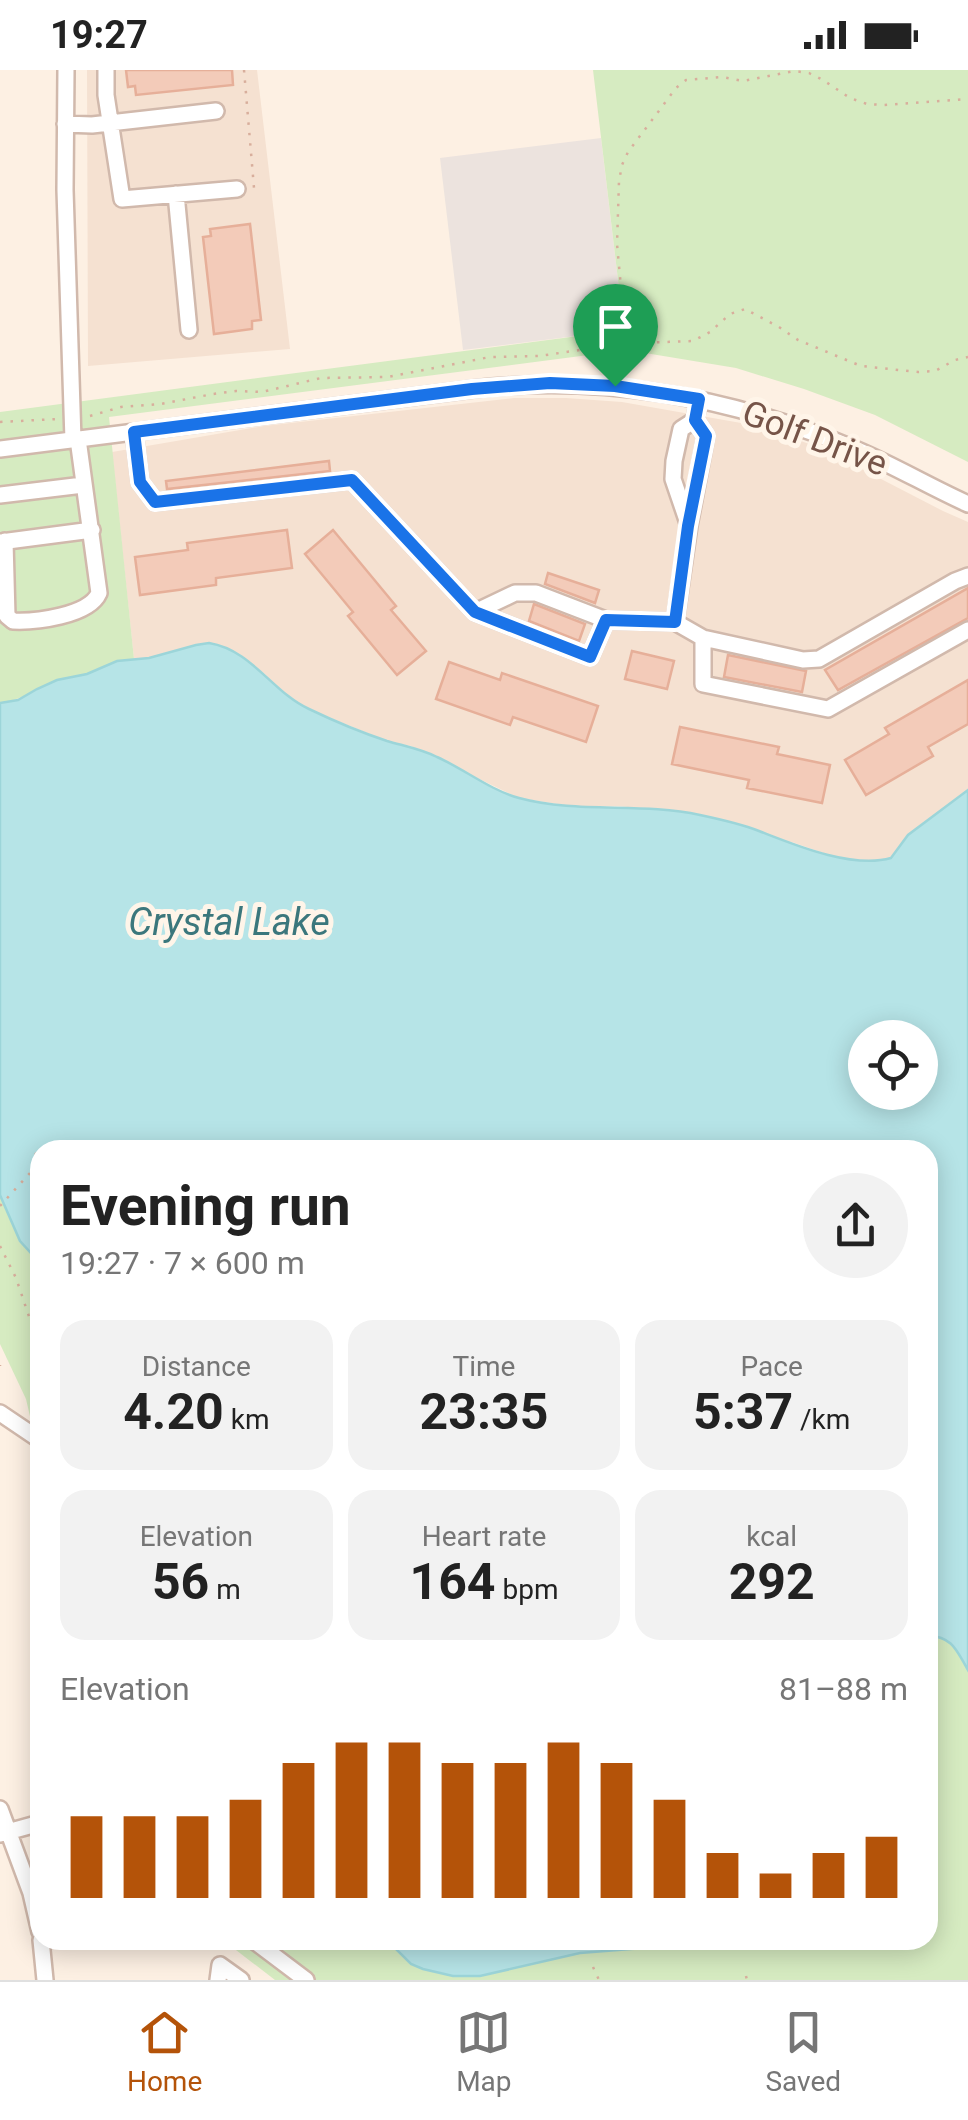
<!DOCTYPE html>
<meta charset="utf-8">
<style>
:root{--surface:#fff;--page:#f2f2f2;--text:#222;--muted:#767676;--line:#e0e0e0;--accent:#b45309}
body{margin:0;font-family:Roboto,sans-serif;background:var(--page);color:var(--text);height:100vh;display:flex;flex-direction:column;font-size:38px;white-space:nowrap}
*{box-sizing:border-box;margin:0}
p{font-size:32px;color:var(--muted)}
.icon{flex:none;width:55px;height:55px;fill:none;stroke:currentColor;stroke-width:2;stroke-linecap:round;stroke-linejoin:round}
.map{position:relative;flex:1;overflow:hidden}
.side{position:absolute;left:30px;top:1070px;width:908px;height:810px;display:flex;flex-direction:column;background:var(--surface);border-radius:30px;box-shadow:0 5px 25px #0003}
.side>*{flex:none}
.controls{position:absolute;left:848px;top:950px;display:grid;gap:20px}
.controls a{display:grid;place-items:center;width:90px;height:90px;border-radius:50%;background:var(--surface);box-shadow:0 5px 25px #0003;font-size:50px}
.pin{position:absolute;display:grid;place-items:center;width:85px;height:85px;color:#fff;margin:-102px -42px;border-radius:50% 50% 50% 0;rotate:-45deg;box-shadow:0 0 10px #0007}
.pin .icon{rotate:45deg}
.round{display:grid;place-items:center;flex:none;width:105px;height:105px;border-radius:52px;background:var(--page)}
.summary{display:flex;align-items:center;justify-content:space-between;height:170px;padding:0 30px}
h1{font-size:55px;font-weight:700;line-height:75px}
.figures{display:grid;grid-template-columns:repeat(3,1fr);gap:15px;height:170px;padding:10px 30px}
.figures div{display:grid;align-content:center;border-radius:25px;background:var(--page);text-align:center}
.figures b{font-size:50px;font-weight:700}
.figures small{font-size:28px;font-weight:400}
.figures p{font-size:28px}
.chart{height:280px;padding:20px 30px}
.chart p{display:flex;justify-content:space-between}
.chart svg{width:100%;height:180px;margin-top:10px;stroke:var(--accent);stroke-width:6}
.status{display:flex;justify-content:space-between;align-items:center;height:70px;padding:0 50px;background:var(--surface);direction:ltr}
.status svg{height:28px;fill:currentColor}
.tab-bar{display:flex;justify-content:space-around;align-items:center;height:140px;border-top:2px solid var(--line);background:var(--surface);font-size:28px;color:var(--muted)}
.tab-bar a{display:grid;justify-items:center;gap:5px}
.tab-bar .on{color:var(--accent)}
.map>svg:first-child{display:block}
.residential{fill:#f5e1d1}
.industrial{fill:#ece3de}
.green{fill:#d6ebc1}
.water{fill:#b6e4e7;stroke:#9cd5d9;stroke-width:2.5;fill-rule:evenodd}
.building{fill:#f3cbb9;stroke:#e6af99;stroke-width:2.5}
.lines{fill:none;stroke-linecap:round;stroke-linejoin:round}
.minor-casing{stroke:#d1b9ac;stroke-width:20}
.path{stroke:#d8ae9c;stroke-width:2.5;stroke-dasharray:2.5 8;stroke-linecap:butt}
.minor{stroke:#fff;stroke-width:15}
.route-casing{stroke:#fff;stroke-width:20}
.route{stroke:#1a73e8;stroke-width:12}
.labels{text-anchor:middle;stroke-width:10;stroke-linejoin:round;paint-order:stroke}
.street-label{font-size:35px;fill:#765448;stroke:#fff5e9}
.water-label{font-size:38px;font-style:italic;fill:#3b777c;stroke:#fff5e9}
</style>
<div class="status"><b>19:27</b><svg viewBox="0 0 49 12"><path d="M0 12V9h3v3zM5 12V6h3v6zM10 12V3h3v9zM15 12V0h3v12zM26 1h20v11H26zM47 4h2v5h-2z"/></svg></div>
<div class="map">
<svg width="968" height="1910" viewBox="0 0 968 1910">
<rect width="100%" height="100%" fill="#fdf0e3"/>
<path class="residential" d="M87 0H257L290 279 88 296Z
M514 328H566L622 332 741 353 787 366 823 379 943 441 968 452V720L908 765 891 788 870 792 858 791 832 786 792 772 781 771 759 761 687 743 618 736H571L519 728 411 676 390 672 308 639 280 620 265 604 239 584 134 589 112 382 264 356Z"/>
<path class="industrial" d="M601 68 624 260 463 280 440 88Z"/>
<path class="green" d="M593 0H968V392L875 345 804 319 736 298 627 280 109 347 134 589C118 591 105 598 89 603 76 607 63 608 51 613 32 621 21 630 0 633V342L624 260Z
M0 1103 40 1166V1390L26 1329 0 1274Z
M928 1534 968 1550V1910H275L223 1870H928Z"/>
<path class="water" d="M209 573C252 580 272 622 309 639 334 651 360 662 387 671 404 676 421 679 437 687 464 699 490 720 519 728 578 744 641 732 700 745 719 749 741 754 759 761 795 775 852 799 891 788L908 765 968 720V1600C956 1580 954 1568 928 1565V1080H40V1193L20 1171 0 1125V633L18 630 37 619 57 610 87 604 117 591 149 588 196 575ZM865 968H920V1022H865Z
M364 1870H671L656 1877 580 1883 480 1906H453L423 1899 411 1894 393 1876 385 1872Z"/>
<path class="building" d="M126 0H232L233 15 136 25 135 16 128 17Z
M250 154 261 250 252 251V259L214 264 203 167 211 166 210 159Z
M329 391 330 401 167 419 166 411Z
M287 460 292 498 216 508V515L140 525 135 487 188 480 187 473Z
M333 460 396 536 391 540 426 581 397 605 348 546 353 542 305 484Z
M548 503 599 520 595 533 545 514Z
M968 518V548L838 620 825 600Z
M534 534 585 554 579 571 529 551Z
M632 581 674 591 667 619 625 609Z
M728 585 806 601 802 622 724 607Z
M449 592 500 610 502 603 598 636 586 672 513 647 510 655 436 629Z
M968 610V654L928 677 933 686 866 725 845 690 889 664 885 658Z
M680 657 779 677 777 684 830 695 822 733 747 718 749 710 672 694Z"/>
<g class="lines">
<g class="minor-casing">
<path id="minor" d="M66 0 65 120 73 370
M106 0V25L122 129 237 119
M65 54 92 55 216 41
M176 124 189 260
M695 350 706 366 689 456 673 409 674 391 681 359 695 350 699 329
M134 362 140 412 155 432 352 410 475 542 590 587 606 550 675 552 703 568V614L828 639 968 560
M0 379 473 319C606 304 734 328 857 380 895 396 930 417 968 434
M0 425 83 415
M5 471 7 546 13 551C35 552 89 546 99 523L78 369
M0 472 92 460
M475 542 515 523H536L606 550
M675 552 689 456
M703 568 803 590 819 589 955 511 968 506
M0 1343 40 1370
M0 1739 31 1823 40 1862
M0 1764 40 1753
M41 1870 45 1910
M253 1870 306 1910
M218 1910 220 1895 241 1910"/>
</g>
<path class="path" d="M244 0 254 118
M636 273 693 271 710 262 730 244 745 239 779 257 798 270 861 296 918 302 935 301 955 290 968 287
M90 346 121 337 161 334 213 324 236 321 262 322 321 308 388 307 490 287 539 286 580 280 618 282 632 278V262L623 239 617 174 619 111 622 95 628 82 676 18 686 10 722 7 743 11 794 1 809 3 823 10 850 28 867 34 883 35 968 29
M0 352 58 349
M35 1083 40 1088
M0 1136 40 1092
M0 1176 16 1208 40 1279
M0 1295V1296
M593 1897 599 1910
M746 1906 747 1910"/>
<use href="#minor" class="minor"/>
</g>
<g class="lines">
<g class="route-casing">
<path id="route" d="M550 313 615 316 699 329 695 350 706 366 688 456 675 552 606 550 590 587 475 542 352 410 155 432 140 412 134 362 472 319Z"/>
</g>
<use href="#route" class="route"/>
</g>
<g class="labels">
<g class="street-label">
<text transform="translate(815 368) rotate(21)" y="12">Golf Drive</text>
</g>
<g class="water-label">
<text x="229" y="865">Crystal Lake</text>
</g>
</g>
</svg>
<div class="controls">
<a><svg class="icon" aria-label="locate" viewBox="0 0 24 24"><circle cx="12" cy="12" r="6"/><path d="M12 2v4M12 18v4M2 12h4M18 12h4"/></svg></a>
</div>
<div class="pin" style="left:615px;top:316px;background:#1e9e55"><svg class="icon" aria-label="arrive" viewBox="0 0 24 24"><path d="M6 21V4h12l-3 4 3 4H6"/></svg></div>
<section class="side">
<div class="summary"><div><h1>Evening run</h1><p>19:27 · 7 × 600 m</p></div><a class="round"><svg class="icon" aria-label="share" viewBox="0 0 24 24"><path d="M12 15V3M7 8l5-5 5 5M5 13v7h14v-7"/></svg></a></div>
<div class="figures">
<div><p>Distance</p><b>4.20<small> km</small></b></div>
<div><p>Time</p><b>23:35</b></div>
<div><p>Pace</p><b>5:37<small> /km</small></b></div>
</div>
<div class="figures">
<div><p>Elevation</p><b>56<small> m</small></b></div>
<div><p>Heart rate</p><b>164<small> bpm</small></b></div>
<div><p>kcal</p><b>292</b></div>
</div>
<div class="chart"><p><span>Elevation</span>81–88 m</p>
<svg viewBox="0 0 160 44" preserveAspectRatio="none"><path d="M5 44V24M15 44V24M25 44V24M35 44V20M45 44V11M55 44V6M65 44V6M75 44V11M85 44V11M95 44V6M105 44V11M115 44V20M125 44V33M135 44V38M145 44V33M155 44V29"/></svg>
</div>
</section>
</div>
<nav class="tab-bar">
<a class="on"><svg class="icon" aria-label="home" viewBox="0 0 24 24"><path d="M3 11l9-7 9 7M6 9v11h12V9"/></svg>Home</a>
<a><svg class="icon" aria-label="map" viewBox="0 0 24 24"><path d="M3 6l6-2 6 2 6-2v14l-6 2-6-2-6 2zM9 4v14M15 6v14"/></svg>Map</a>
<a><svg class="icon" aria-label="saved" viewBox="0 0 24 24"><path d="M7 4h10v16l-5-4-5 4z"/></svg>Saved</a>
</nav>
